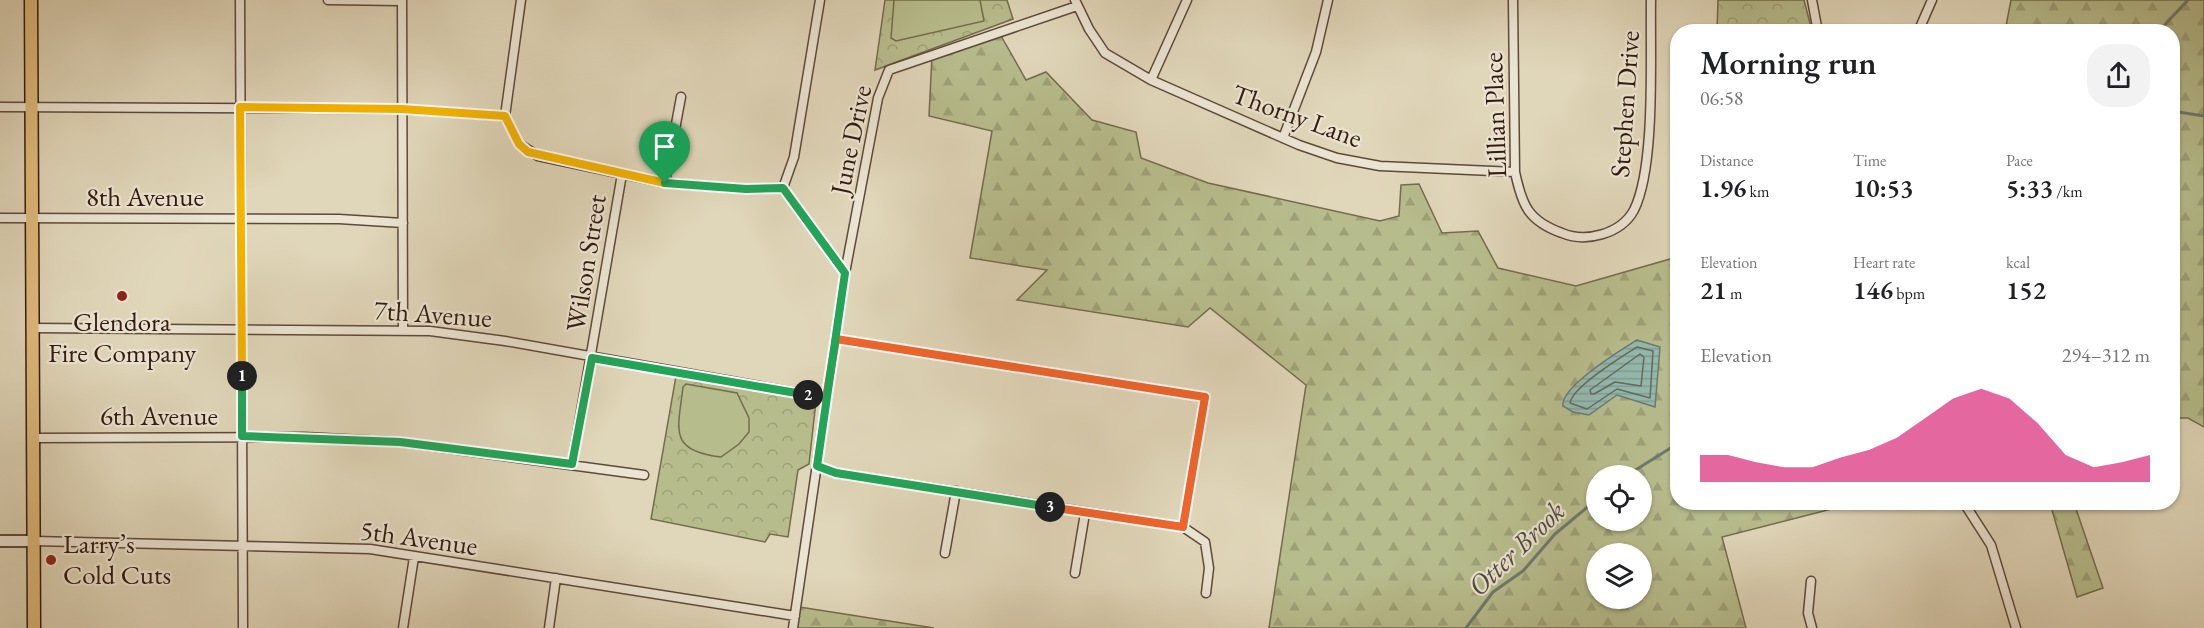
<!DOCTYPE html>
<meta charset="utf-8">
<style>
:root{--surface:#fff;--page:#f2f2f2;--text:#202124;--muted:#757577;--accent:#db2777}
body{margin:0;font-family:"EB Garamond",serif;background:var(--page);color:var(--text);height:100vh;display:flex;flex-direction:column;font-size:22px;white-space:nowrap}
*{box-sizing:border-box;margin:0}
p{font-size:20px;color:var(--muted)}
.icon{flex:none;width:33px;height:33px;fill:none;stroke:currentColor;stroke-width:2;stroke-linecap:round;stroke-linejoin:round}
.map{position:relative;flex:1;overflow:hidden}
.sheet{position:absolute;left:1670px;top:24px;width:510px;height:486px;display:flex;flex-direction:column;background:var(--surface);border-radius:24px;box-shadow:0 2px 4px #0004}
.sheet>*{flex:none}
.fabs{position:absolute;left:1586px;top:465px;display:grid;gap:12px}
.fabs a{display:grid;place-items:center;width:66px;height:66px;border-radius:50%;background:var(--surface);box-shadow:0 2px 4px #0004;font-size:30px}
.pin{position:absolute;display:grid;place-items:center;width:51px;height:51px;color:#fff;margin:-62px -26px;border-radius:50% 50% 50% 0;rotate:-45deg;box-shadow:0 0 6px #0007}
.pin .icon{rotate:45deg}
.km{position:absolute;width:30px;height:30px;margin:-15px;border-radius:50%;background:#222;color:#fff;font-size:16px;line-height:30px;text-align:center}
.round{display:grid;place-items:center;flex:none;width:63px;height:63px;border-radius:24px;background:var(--page)}
.head{display:flex;align-items:center;justify-content:space-between;height:102px;padding:0 30px}
h1{font-size:33px;font-weight:600;line-height:45px}
.metrics{display:grid;grid-template-columns:repeat(3,1fr);gap:9px;height:102px;padding:6px 30px}
.metrics div{display:grid;align-content:center}
.metrics b{font-size:26px;font-weight:600}
.metrics small{font-size:16px;font-weight:400}
.metrics p{font-size:16px}
.chart{height:168px;padding:12px 30px}
.chart p{display:flex;justify-content:space-between}
.chart svg{width:100%;height:108px;margin-top:6px;fill:var(--accent);opacity:.7}
.map>svg:first-child{display:block}
.forest{fill:url(#forest-firs);stroke:#756b4e;stroke-width:1.5;fill-rule:evenodd}
.park{fill:url(#park-crowns);stroke:#756b4e;stroke-width:1.5}
.pitch{fill:#b7bc8c;stroke:#756b4e;stroke-width:1.5}
.water{fill:url(#water-rules);stroke:#6d796f;stroke-width:1.5}
.lines{fill:none;stroke-linecap:round;stroke-linejoin:round}
.shore{stroke:#646a5f;stroke-width:1.5}
.stream{stroke:#6d796f;stroke-width:3}
.minor-casing{stroke:#5e493a;stroke-width:11}
.tertiary-casing{stroke:#5e493a;stroke-width:14}
.primary-casing{stroke:#331a0f;stroke-width:15}
.minor{stroke:#ebe4d2;stroke-width:8}
.tertiary{stroke:#ebe4d2;stroke-width:10}
.primary{stroke:#e0bb7c;stroke-width:12}
.split-1-casing{stroke:#fff;stroke-width:12}
.split-2-casing{stroke:#fff;stroke-width:12}
.split-3-casing{stroke:#fff;stroke-width:12}
.split-4-casing{stroke:#fff;stroke-width:12}
.split-1{stroke:#f5b400;stroke-width:8}
.split-2{stroke:#22a559;stroke-width:8}
.split-3{stroke:#f0652b;stroke-width:8}
.split-4{stroke:#22a559;stroke-width:8}
.poi-dot{fill:#8f2418;stroke:#ebe4d2;stroke-width:2}
.labels{text-anchor:middle;stroke-width:4.5;stroke-linejoin:round;paint-order:stroke}
.street-label{font-size:27px;fill:#331a0f;stroke:#ebe4d2}
.poi-label{font-size:27px;fill:#331a0f;stroke:#ebe4d2}
.water-label{font-size:28px;font-style:italic;fill:#504a3f;stroke:#ebe4d2}
</style>
<div class="map">
<svg width="2204" height="628" viewBox="0 0 2204 628">
<defs>
<pattern id="forest-firs" width="22" height="20" patternUnits="userSpaceOnUse" patternTransform="scale(1.5)"><rect width="22" height="20" fill="#b7bc8c"/><path d="M5 1l3.5 6h-7zM16 11l3.5 6h-7z" fill="#9ea178"/></pattern>
<pattern id="park-crowns" width="20" height="18" patternUnits="userSpaceOnUse" patternTransform="scale(1.5)"><rect width="20" height="18" fill="#b7bc8c"/><path d="M2 6a3 3 0 1 1 6 0M12 15a3 3 0 1 1 6 0" fill="none" stroke="#9ea178"/></pattern>
<pattern id="water-rules" width="6" height="5" patternUnits="userSpaceOnUse" patternTransform="scale(1.5)"><rect width="6" height="5" fill="#94b9af"/><path d="M0 2.5h6" fill="none" stroke="#809e95"/></pattern>
</defs>
<rect width="100%" height="100%" fill="#e0d6b9"/>
<filter id="stains"><feTurbulence type="fractalNoise" baseFrequency=".00333" numOctaves="4"/><feColorMatrix values="0 0 0 0 .2 0 0 0 0 .09 0 0 0 0 .02 0 0 0 .5 -.17"/></filter>
<radialGradient id="worn" r=".72"><stop offset=".6" stop-color="#630" stop-opacity="0"/><stop offset="1" stop-color="#630" stop-opacity=".3"/></radialGradient>
<path class="forest" d="M2011 0H2204V427L2188 418H2172V32L2005 31Z
M1000 34 1026 80 1046 72 1092 120 1136 132 1141 158 1208 183 1380 221 1399 216 1401 185 1419 184 1442 233 1478 231 1498 268 1576 286 1670 259 1677 252V502L1855 503 1722 537 1746 628H1269L1306 385 1210 308 1188 327 1017 300 1047 270 970 258 992 131 929 116 932 55ZM1596 476H1641V520H1596ZM1596 554H1641V598H1596Z
M2050 503H2074L2103 588 2077 597Z
M793 606 934 628H790Z"/>
<path class="park" d="M885 0H1007L1013 19 875 70Z
M1718 0H1804L1812 31H1717Z
M676 376 816 401 809 464 798 470 788 537 770 534 765 542 651 519Z"/>
<path class="pitch" d="M894 0H980L984 21 896 41 891 38Z
M686 384 737 393 749 418V432L739 444 721 457C668 451 678 430 683 387Z"/>
<path class="water" d="M1637 340 1660 347 1655 407 1617 395 1589 415 1573 412 1563 406C1560 387 1621 350 1637 340Z"/>
<g class="lines">
<path class="shore" d="M1637 347 1653 351 1650 398 1617 389 1587 409 1570 403C1572 387 1623 356 1637 347Z
M1640 354 1644 357 1641 386 1615 382 1594 394H1591L1590 390Z"/>
<path class="stream" d="M2158 32 2188 0
M2172 111 2204 116
M1626 476 1677 444
M1466 628 1493 592 1523 571 1555 534 1596 500"/>
<g class="minor-casing">
<path id="minor" d="M240 0 243 628
M328 0 402 1
M402 0 403 330
M1075 0 1089 29 1105 53 1151 80 1299 145 1337 158 1380 166 1515 172
M1513 0 1515 172C1522 205 1528 221 1562 233 1586 243 1621 234 1634 210 1656 166 1650 53 1651 0
M1812 0 1818 32
M1918 32 1932 0
M1151 80 1187 0
M0 107 402 109 505 116
M505 116 519 144 538 156 665 183 746 189 783 188
M505 116 521 0
M1283 138 1316 52 1328 0
M665 183 681 97
M783 188 845 273 793 628
M783 188 794 157 820 0
M0 218 339 219 403 223
M845 273 878 98 889 70 1077 6
M32 328 430 331 505 341 827 398
M836 339 1205 397 1183 527
M33 438 305 437 400 442 644 475
M572 464 622 174
M817 466 836 473 1183 527 1205 542 1209 568 1206 593
M1966 506 1991 545 2016 628
M34 541 370 549 795 616
M945 553 956 491
M1075 573 1085 513
M1811 581 1808 613 1812 628
M403 628 414 557
M549 628 556 578"/>
</g>
<g class="tertiary-casing">
<path id="tertiary" d="M0 541H34"/>
</g>
<g class="primary-casing">
<path id="primary" d="M31 0 34 628"/>
</g>
<use href="#minor" class="minor"/>
<use href="#tertiary" class="tertiary"/>
<use href="#primary" class="primary"/>
</g>
<g class="lines">
<g class="split-1-casing">
<path id="split-1" d="M242 376 240 107 402 109 505 116 519 144 528 152 665 183"/>
</g>
<g class="split-2-casing">
<path id="split-2" d="M242 376V436L400 442 572 464 592 358 808 395"/>
</g>
<g class="split-3-casing">
<path id="split-3" d="M808 395 826 398 836 339 1205 397 1183 527 1050 507"/>
</g>
<g class="split-4-casing">
<path id="split-4" d="M665 183 746 189 783 188 845 273 817 466 836 473 1050 507"/>
</g>
<use href="#split-1" class="split-1"/>
<use href="#split-2" class="split-2"/>
<use href="#split-3" class="split-3"/>
<use href="#split-4" class="split-4"/>
</g>
<g class="poi-dot">
<circle cx="122" cy="296" r="6"/>
<circle cx="51" cy="560" r="6"/>
</g>
<g class="labels">
<g class="street-label">
<text transform="translate(1625 104) rotate(-86)" y="9">Stephen Drive</text>
<text transform="translate(1495 115) rotate(-92)" y="9">Lillian Place</text>
<text transform="translate(1297 116) rotate(20)" y="9">Thorny Lane</text>
<text transform="translate(851 140) rotate(-78)" y="9">June Drive</text>
<text x="145" y="206">8th Avenue</text>
<text transform="translate(586 263) rotate(-81)" y="9">Wilson Street</text>
<text transform="translate(433 314) rotate(4)" y="9">7th Avenue</text>
<text x="159" y="425">6th Avenue</text>
<text transform="translate(419 538) rotate(8)" y="9">5th Avenue</text>
</g>
<g class="poi-label">
<text x="122" y="331">Glendora<tspan x="122" dy="31">Fire Company</tspan></text>
<text x="63" y="553" text-anchor="start">Larry’s<tspan x="63" dy="31">Cold Cuts</tspan></text>
</g>
<g class="water-label">
<text transform="translate(1516 548) rotate(-44)" y="10">Otter Brook</text>
</g>
</g>
<rect width="100%" height="100%" filter="url(#stains)"/>
<rect width="100%" height="100%" fill="url(#worn)"/>
</svg>
<div class="fabs">
<a><svg class="icon" aria-label="locate" viewBox="0 0 24 24"><circle cx="12" cy="12" r="6"/><path d="M12 2v4M12 18v4M2 12h4M18 12h4"/></svg></a>
<a><svg class="icon" aria-label="layers" viewBox="0 0 24 24"><path d="M12 4l9 5-9 5-9-5zM3 14l9 5 9-5"/></svg></a>
</div>
<div class="pin" style="left:665px;top:183px;background:#1e9e55"><svg class="icon" aria-label="arrive" viewBox="0 0 24 24"><path d="M6 21V4h12l-3 4 3 4H6"/></svg></div>
<b class="km" style="left:242px;top:376px">1</b>
<b class="km" style="left:808px;top:395px">2</b>
<b class="km" style="left:1050px;top:507px">3</b>
<section class="sheet">
<div class="head"><div><h1>Morning run</h1><p>06:58</p></div><a class="round"><svg class="icon" aria-label="share" viewBox="0 0 24 24"><path d="M12 15V3M7 8l5-5 5 5M5 13v7h14v-7"/></svg></a></div>
<div class="metrics">
<div><p>Distance</p><b>1.96<small> km</small></b></div>
<div><p>Time</p><b>10:53</b></div>
<div><p>Pace</p><b>5:33<small> /km</small></b></div>
</div>
<div class="metrics">
<div><p>Elevation</p><b>21<small> m</small></b></div>
<div><p>Heart rate</p><b>146<small> bpm</small></b></div>
<div><p>kcal</p><b>152</b></div>
</div>
<div class="chart"><p><span>Elevation</span>294–312 m</p>
<svg viewBox="0 0 160 44" preserveAspectRatio="none"><path d="M0 44V33L10 33L20 36L30 38L40 38L50 34L60 31L70 26L80 18L90 10L100 6L110 10L120 20L130 33L140 38L150 36L160 33V44z"/></svg>
</div>
</section>
</div>
